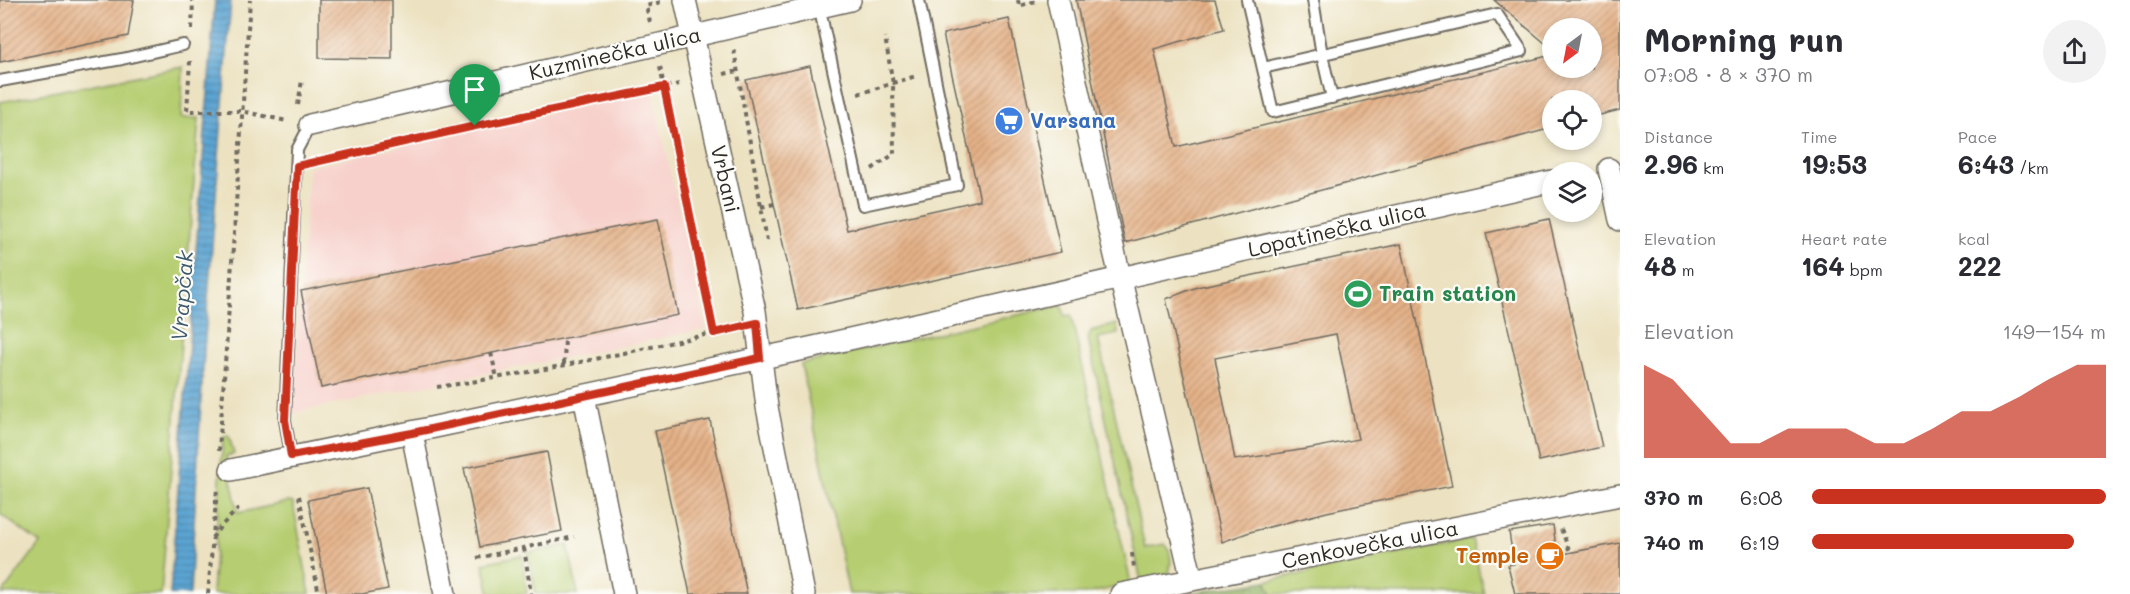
<!DOCTYPE html>
<meta charset="utf-8">
<style>
:root{--surface:#fff;--page:#f2f2f3;--text:#2b2b33;--muted:#7c7c81;--accent:#c8321e}
body{margin:0;font-family:Mali,sans-serif;background:var(--page);color:var(--text);height:100vh;display:flex;flex-direction:column;font-size:22px;white-space:nowrap}
*{box-sizing:border-box;margin:0}
p{font-size:20px;color:var(--muted)}
.icon{flex:none;width:33px;height:33px;fill:none;stroke:currentColor;stroke-width:2;stroke-linecap:round;stroke-linejoin:round}
.map{position:relative;flex:1;overflow:hidden}
.details{display:flex;flex-direction:column;background:var(--surface);width:510px}
.details>*{flex:none}
.needle{width:39px;rotate:212deg}
.fabs{position:absolute;left:1542px;top:18px;display:grid;gap:12px}
.fabs a{display:grid;place-items:center;width:60px;height:60px;border-radius:50%;background:var(--surface);box-shadow:0 3px 9px #0003;font-size:30px}
.pin{position:absolute;display:grid;place-items:center;width:51px;height:51px;color:#fff;margin:-62px -26px;border-radius:50% 50% 50% 0;rotate:-45deg;box-shadow:0 0 6px #0007}
.pin .icon{rotate:45deg}
.round{display:grid;place-items:center;flex:none;width:63px;height:63px;border-radius:32px;background:var(--page)}
.headline{display:flex;align-items:center;justify-content:space-between;height:102px;padding:0 24px}
h1{font-size:33px;font-weight:700;line-height:45px}
.stats{display:grid;grid-template-columns:repeat(3,1fr);gap:9px;height:102px;padding:6px 24px}
.stats div{display:grid;align-content:center}
.stats b{font-size:26px;font-weight:700}
.stats small{font-size:16px;font-weight:400}
.stats p{font-size:16px}
.chart{height:168px;padding:12px 24px}
.chart p{display:flex;justify-content:space-between}
.chart svg{width:100%;height:108px;margin-top:6px;fill:var(--accent);opacity:.7}
ul{padding:0 24px;list-style:none;font-size:20px}
li{display:grid;grid-template-columns:96px 72px 1fr;align-items:center;height:45px}
li i{height:15px;border-radius:8px;background:var(--accent)}
main{display:flex;flex:1;min-height:0}
.map>svg:first-child{display:block}
.built{fill:#f7d0cb}
.green{fill:#b6cd71;stroke:#707c4e;stroke-width:1.5}
.forest{fill:url(#forest-crowns);stroke:#5e6e47;stroke-width:1.5}
.water{fill:url(#water-rules);stroke:#44687e;stroke-width:1.5}
.building{fill:url(#building-hatch);fill-rule:evenodd}
.lines{fill:none;stroke-linecap:round;stroke-linejoin:round}
.lane-casing{stroke:#6f6b60;stroke-width:14}
.street-casing{stroke:#6f6b60;stroke-width:24}
.path{stroke:#6f6b60;stroke-width:4;stroke-dasharray:4.5 4.5;stroke-linecap:butt}
.lane{stroke:#fff;stroke-width:10}
.street{stroke:#fff;stroke-width:21}
.route-casing{stroke:#fff;stroke-width:12}
.route{stroke:#c8321e;stroke-width:8}
.labels{text-anchor:middle;stroke-width:4.5;stroke-linejoin:round;paint-order:stroke}
.street-label{font-size:21px;fill:#2b2b2b;stroke:#fdfcf7}
.shop-label{font-size:21px;font-weight:bold;fill:#366cbe;stroke:#fdfcf7;text-anchor:start}
.leisure-label{font-size:21px;font-weight:bold;fill:#27864d;stroke:#fdfcf7;text-anchor:start}
.food-label{font-size:21px;font-weight:bold;fill:#c56008;stroke:#fdfcf7;text-anchor:end}
.water-label{font-size:22px;font-style:italic;fill:#3f5b6e;stroke:#fdfcf7}
</style>
<main>
<div class="map">
<svg width="1620" height="594" viewBox="0 0 1620 594">
<defs>
<pattern id="forest-crowns" width="20" height="18" patternUnits="userSpaceOnUse" patternTransform="scale(1.5)"><rect width="20" height="18" fill="#90b063"/><path d="M2 6a3 3 0 1 1 6 0M12 15a3 3 0 1 1 6 0" fill="none" stroke="#768f52"/></pattern>
<pattern id="water-rules" width="6" height="5" patternUnits="userSpaceOnUse" patternTransform="scale(1.5)"><rect width="6" height="5" fill="#5ca4d2"/><path d="M0 2.5h6" fill="none" stroke="#4c86ab"/></pattern>
<pattern id="building-hatch" width="6" height="6" patternUnits="userSpaceOnUse" patternTransform="scale(1.5)"><rect width="6" height="6" fill="#e5b288"/><path d="M-1 1l2-2M0 6l6-6M5 7l2-2" fill="none" stroke="#ba916f"/></pattern>
</defs>
<rect width="100%" height="100%" fill="#fdfcf7"/>
<filter id="ink" filterUnits="userSpaceOnUse"><feTurbulence type="fractalNoise" baseFrequency=".0167" numOctaves="2"/><feDisplacementMap in="SourceGraphic" scale="12" xChannelSelector="R" yChannelSelector="G"/><feConvolveMatrix kernelMatrix="1 2 1 2 8 2 1 2 1" color-interpolation-filters="sRGB"/></filter>
<filter id="wash" filterUnits="userSpaceOnUse"><feTurbulence type="fractalNoise" baseFrequency=".008" numOctaves="4" result="noise"/><feDisplacementMap in="SourceGraphic" scale="24" xChannelSelector="R" yChannelSelector="G"/><feGaussianBlur stdDeviation="1.35" result="paint"/><feColorMatrix in="noise" values="0 0 0 0 0 0 0 0 0 0 0 0 0 0 0 0 0 1.4 0 .05"/><feComposite in="paint" operator="in"/></filter>
<g filter="url(#wash)">
<rect width="100%" height="100%" fill="#ece2c1"/>
<path class="built" d="M652 90 706 329 292 413 309 167Z"/>
<path class="green" d="M183 67 181 118H199L161 594H2L40 543 0 514V102Z
M1062 305 1065 316 1071 315 1131 584 1086 594H849L801 364Z
M1117 324 1118 334 1098 338 1145 548 1165 544C1172 551 1172 567 1168 575L1141 581 1088 338 1091 331Z
M226 436H229L234 454 226 456 238 513 288 502 293 503 310 594H212L223 438Z
M1472 539 1484 594H1272L1266 581Z
M568 545 578 594H536L528 553Z
M522 555 527 594H490L483 563Z"/>
<path class="forest" d="M1266 581 1272 594H1186Z"/>
<path class="water" d="M215 0H231L204 351 190 594H170Z"/>
<g id="blocks">
<path class="building" d="M0 0H134L128 36 0 62Z
M319 0H392V59L319 58Z
M1076 0H1215L1224 29 1154 49 1176 147 1552 55V68H1592V28H1552V49L1494 0H1620V110L1592 117V100H1552V128L1125 243Z
M1009 19 1061 252 798 310 746 80 810 66 847 230 980 200 943 34Z
M658 219 678 315 321 388 301 291Z
M1549 219 1602 447 1539 461 1486 233Z
M1401 244 1452 486 1327 512 1250 532 1222 542 1166 299 1197 287ZM1336 334 1358 439 1313 448 1235 460 1215 358Z
M710 420 747 594H690L655 431Z
M547 452 562 531 480 547 464 468Z
M367 488 388 589 362 594H327L308 500Z
M1553 525 1557 555 1620 543V594H1515L1508 565 1514 564 1509 532Z"/>
</g>
</g>
<g filter="url(#ink)">
<use href="#blocks" fill-opacity="0" stroke="#6f6b60" stroke-width="1.5"/>
<g class="lines">
<g class="lane-casing">
<path id="lane" d="M1247 0 1273 112 1522 51 1497 14 1263 68
M1313 0 1322 55 1332 98
M819 6 863 205 957 185 919 0
M0 81 122 59 183 45
M291 456 285 420 297 150 310 125"/>
</g>
<g class="street-casing">
<path id="street" d="M685 0 755 311 767 407 804 594
M1058 0 1109 230 1192 580
M310 125 850 0
M1609 169 1620 220
M584 396 624 594
M412 433 445 594
M231 470 814 347 1552 181
M1121 594 1620 495"/>
</g>
<path class="path" d="M1018 0 1019 6 1036 1
M650 22 646 6 661 2
M192 29 193 0
M734 50 767 241
M190 61 187 111H241L287 121
M660 67 714 333
M724 74 738 71
M858 94 916 76
M298 105 302 80
M314 162 475 125 679 84
M872 169 894 154 893 84 885 37
M761 207 774 204
M491 353 497 378
M564 364 565 338
M437 387C537 373 636 351 734 328
M219 451 250 0
M299 496 319 594
M1561 529 1570 552
M212 538 220 527 240 507
M524 548 531 594
M1132 553 1134 567
M477 558 574 537
M208 594 217 489"/>
<use href="#lane" class="lane"/>
<use href="#street" class="street"/>
</g>
</g>
<g class="lines" filter="url(#ink)">
<g class="route-casing">
<path id="route" d="M664 87 714 333 757 323 760 358 412 433 291 456 285 420 297 166 475 126Z"/>
</g>
<use href="#route" class="route"/>
</g>
<defs>
<g id="supermarket-disc" transform="scale(1.5)"><circle r="9.5" fill="#3f7fe0" stroke="#fdfcf7"/><path d="M-6-5.5h2.5l.6 2H6L4.5 2H-2.5L-4.4-4H-6ZM-1.5 3.2a1.3 1.3 0 1 0 .1 0ZM3 3.2a1.3 1.3 0 1 0 .1 0Z" fill="#fff"/></g>
<g id="stadium-disc" transform="scale(1.5)"><circle r="9.5" fill="#2e9e5b" stroke="#fdfcf7"/><path d="M0-5a6.5 5 0 1 0 0 10a6.5 5 0 1 0 0-10ZM-3.5-1.8h7v3.6h-7Z" fill="#fff"/></g>
<g id="cafe-disc" transform="scale(1.5)"><circle r="9.5" fill="#e8710a" stroke="#fdfcf7"/><path d="M-5.5-4.5H6V0H3Q3 3.5 0 3.5H-2.5Q-5.5 3.5-5.5 0ZM3-3.2v2h1.7v-2ZM-6 4.5H4V6H-6Z" fill="#fff"/></g>
</defs>
<g fill-rule="evenodd">
<use href="#supermarket-disc" x="1009" y="121"/>
<use href="#stadium-disc" x="1358" y="294"/>
<use href="#cafe-disc" x="1550" y="556"/>
</g>
<g class="labels">
<g class="street-label">
<text transform="translate(615 54) rotate(-13)" y="7">Kuzminečka ulica</text>
<text transform="translate(725 179) rotate(77)" y="7">Vrbani</text>
<text transform="translate(1337 230) rotate(-13)" y="7">Lopatinečka ulica</text>
<text transform="translate(1370 545) rotate(-11)" y="7">Cenkovečka ulica</text>
</g>
<g class="shop-label">
<text x="1030" y="128">Varsana</text>
</g>
<g class="leisure-label">
<text x="1379" y="301">Train station</text>
</g>
<g class="food-label">
<text x="1529" y="563">Temple</text>
</g>
<g class="water-label">
<text transform="translate(182 296) rotate(-86)" y="8">Vrapčak</text>
</g>
</g>
</svg>
<div class="fabs">
<a><svg class="needle" viewBox="-14 -14 28 28"><path d="M0-13l5 13h-10z" fill="#e53935"/><path d="M0 13l5-13h-10z" fill="#7c7c81"/></svg></a>
<a><svg class="icon" aria-label="locate" viewBox="0 0 24 24"><circle cx="12" cy="12" r="6"/><path d="M12 2v4M12 18v4M2 12h4M18 12h4"/></svg></a>
<a><svg class="icon" aria-label="layers" viewBox="0 0 24 24"><path d="M12 4l9 5-9 5-9-5zM3 14l9 5 9-5"/></svg></a>
</div>
<div class="pin" style="left:475px;top:126px;background:#1e9e55"><svg class="icon" aria-label="arrive" viewBox="0 0 24 24"><path d="M6 21V4h12l-3 4 3 4H6"/></svg></div>
</div>
<section class="details">
<div class="headline"><div><h1>Morning run</h1><p>07:08 · 8 × 370 m</p></div><a class="round"><svg class="icon" aria-label="share" viewBox="0 0 24 24"><path d="M12 15V3M7 8l5-5 5 5M5 13v7h14v-7"/></svg></a></div>
<div class="stats">
<div><p>Distance</p><b>2.96<small> km</small></b></div>
<div><p>Time</p><b>19:53</b></div>
<div><p>Pace</p><b>6:43<small> /km</small></b></div>
</div>
<div class="stats">
<div><p>Elevation</p><b>48<small> m</small></b></div>
<div><p>Heart rate</p><b>164<small> bpm</small></b></div>
<div><p>kcal</p><b>222</b></div>
</div>
<div class="chart"><p><span>Elevation</span>149–154 m</p>
<svg viewBox="0 0 160 44" preserveAspectRatio="none"><path d="M0 44V6L10 12L20 25L30 38L40 38L50 32L60 32L70 32L80 38L90 38L100 32L110 25L120 25L130 19L140 12L150 6L160 6V44z"/></svg>
</div>
<ul>
<li><b>370 m</b>6:08<i style="width:100%"></i></li>
<li><b>740 m</b>6:19<i style="width:89%"></i></li>
</ul>
</section>
</main>
